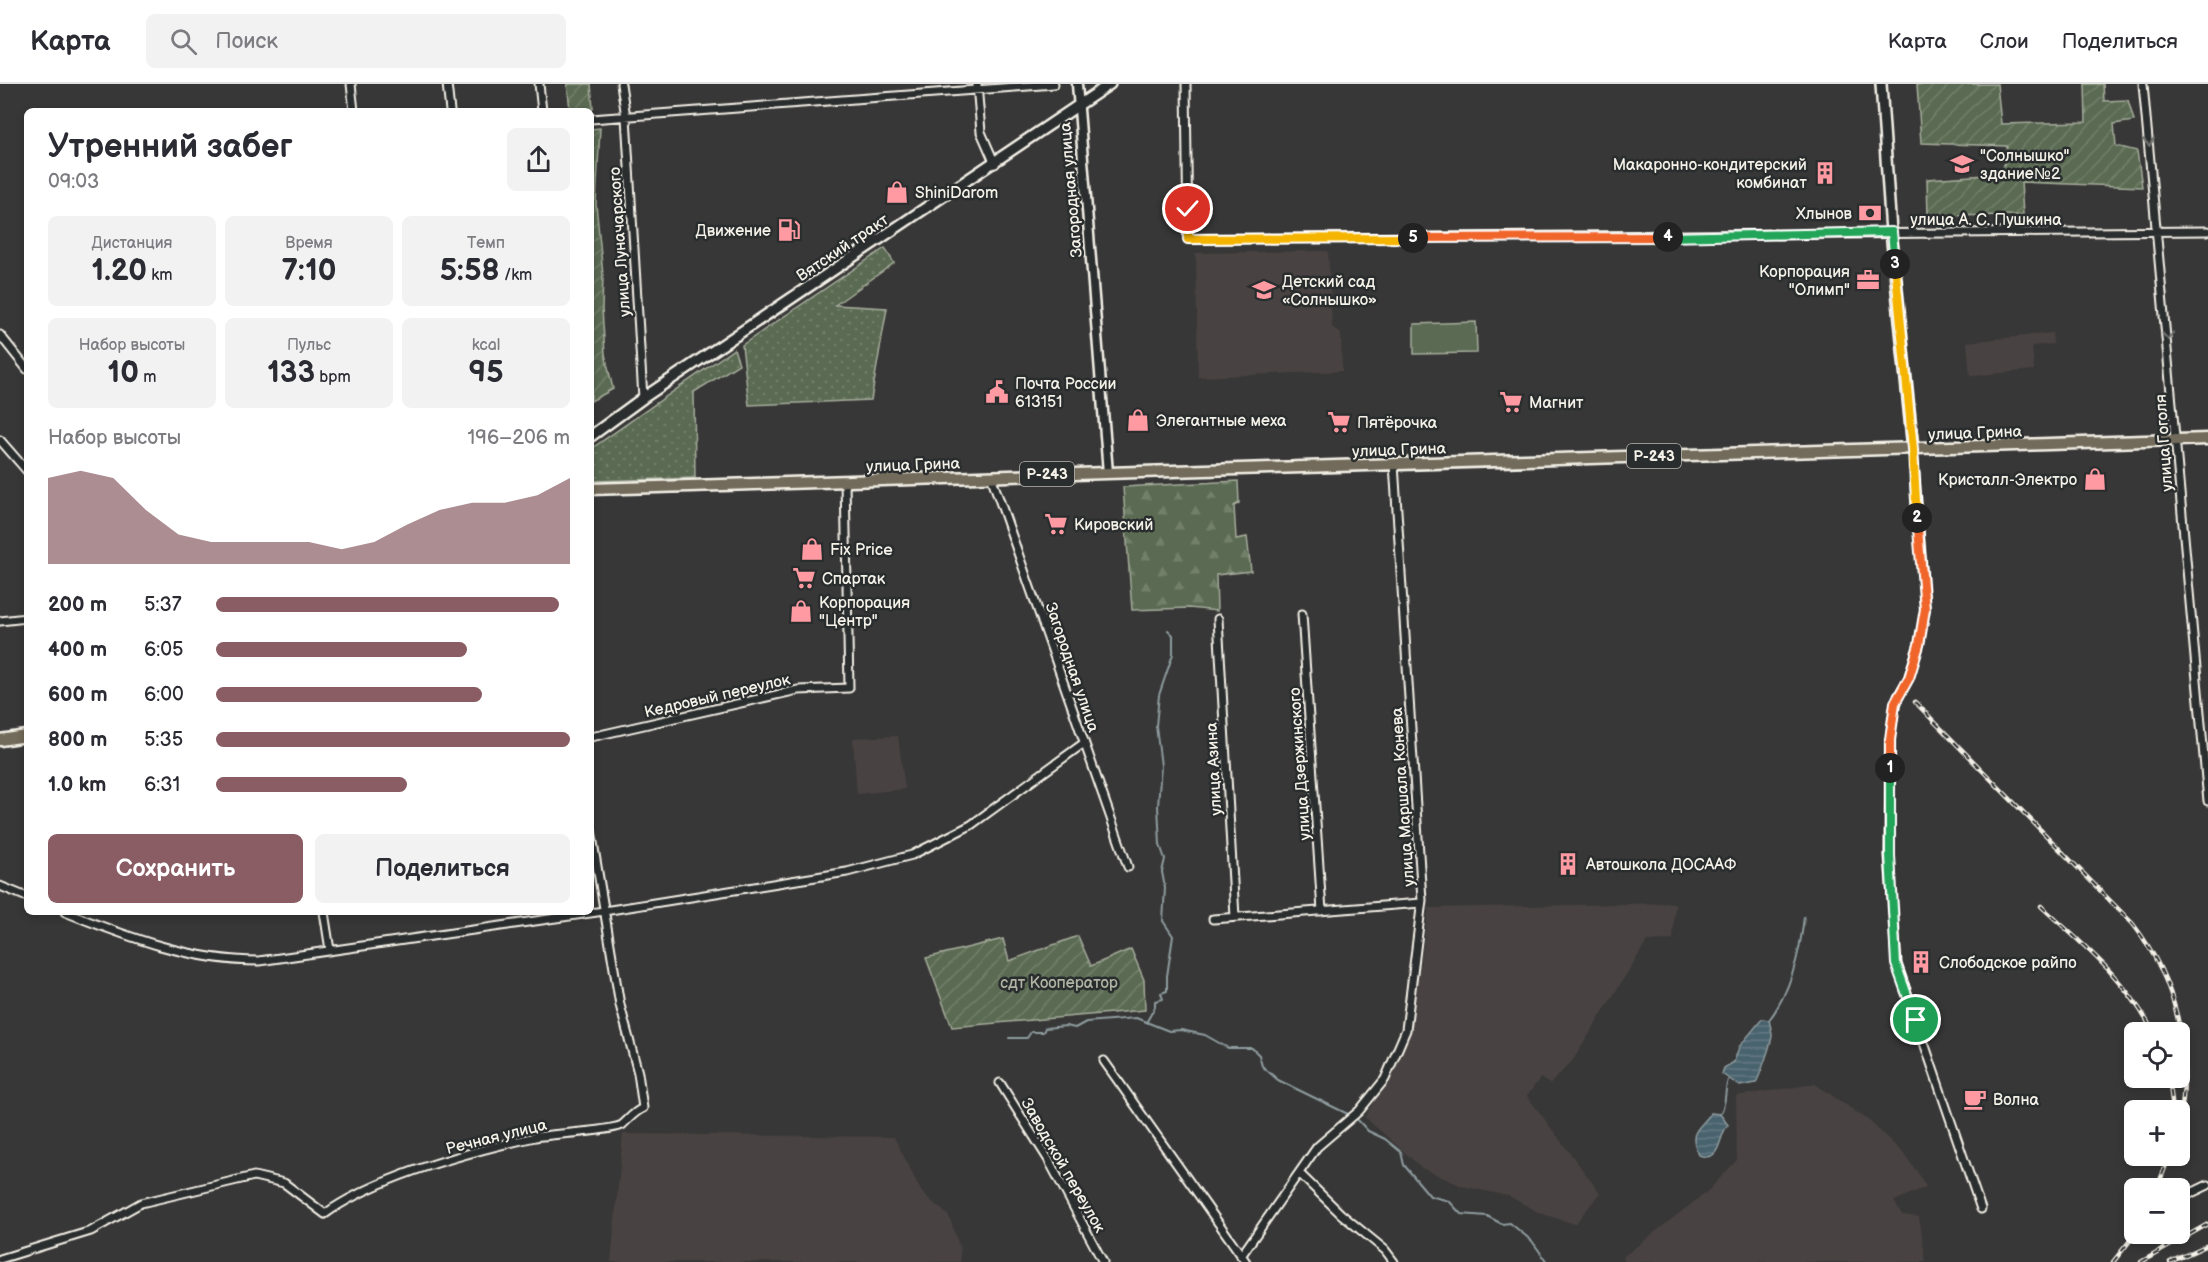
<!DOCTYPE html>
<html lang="ru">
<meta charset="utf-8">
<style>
:root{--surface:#fff;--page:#f2f2f3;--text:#2b2b33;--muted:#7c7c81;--line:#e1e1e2;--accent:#8a5d65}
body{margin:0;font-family:"Balsamiq Sans",sans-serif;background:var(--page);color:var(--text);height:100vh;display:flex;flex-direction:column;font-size:22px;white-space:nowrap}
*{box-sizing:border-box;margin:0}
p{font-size:20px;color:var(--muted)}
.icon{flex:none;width:33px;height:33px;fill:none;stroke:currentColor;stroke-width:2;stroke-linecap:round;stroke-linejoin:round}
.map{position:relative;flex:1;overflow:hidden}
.drawer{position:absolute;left:24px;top:24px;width:570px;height:807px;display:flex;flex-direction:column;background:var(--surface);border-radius:9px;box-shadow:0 3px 9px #0003}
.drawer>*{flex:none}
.fabs{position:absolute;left:2124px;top:938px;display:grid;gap:12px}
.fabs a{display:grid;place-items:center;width:66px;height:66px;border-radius:9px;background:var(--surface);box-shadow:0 3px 9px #0003;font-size:30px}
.pin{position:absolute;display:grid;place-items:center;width:51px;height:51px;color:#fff;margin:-26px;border:3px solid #fff;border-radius:50%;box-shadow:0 2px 6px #0007}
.km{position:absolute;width:30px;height:30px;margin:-15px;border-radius:50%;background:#222;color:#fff;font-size:16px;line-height:30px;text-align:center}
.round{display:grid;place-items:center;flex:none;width:63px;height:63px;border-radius:9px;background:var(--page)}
.head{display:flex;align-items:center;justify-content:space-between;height:102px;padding:0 24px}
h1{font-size:33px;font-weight:800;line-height:45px}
.metrics{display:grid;grid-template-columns:repeat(3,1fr);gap:9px;height:102px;padding:6px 24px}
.metrics div{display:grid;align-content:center;border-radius:9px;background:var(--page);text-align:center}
.metrics b{font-size:30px;font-weight:800}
.metrics small{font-size:16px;font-weight:400}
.metrics p{font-size:16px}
.chart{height:168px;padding:12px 24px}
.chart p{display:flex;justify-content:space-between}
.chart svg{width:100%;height:108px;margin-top:6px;fill:var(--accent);opacity:.7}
.primary-button{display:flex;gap:12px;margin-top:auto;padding:12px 24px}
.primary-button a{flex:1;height:69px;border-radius:9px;background:var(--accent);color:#fff;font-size:24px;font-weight:800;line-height:69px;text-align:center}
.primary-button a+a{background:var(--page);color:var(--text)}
ul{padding:0 24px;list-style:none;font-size:20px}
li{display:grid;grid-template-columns:96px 72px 1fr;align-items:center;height:45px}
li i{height:15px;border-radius:8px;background:var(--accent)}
header{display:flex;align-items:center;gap:36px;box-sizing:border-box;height:84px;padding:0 30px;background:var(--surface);border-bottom:2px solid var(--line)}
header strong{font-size:28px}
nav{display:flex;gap:33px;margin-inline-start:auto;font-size:21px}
.search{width:420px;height:54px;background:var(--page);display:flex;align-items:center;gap:15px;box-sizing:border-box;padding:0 21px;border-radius:9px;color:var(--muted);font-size:22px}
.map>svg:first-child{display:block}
.built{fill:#494342}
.grass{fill:url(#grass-dots);stroke:#a7ae9d;stroke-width:1.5}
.forest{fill:url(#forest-firs);stroke:#a7ae9d;stroke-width:1.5}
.garden{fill:url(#garden-furrows);stroke:#a7ae9d;stroke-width:1.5}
.pitch{fill:#5a6a52;stroke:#a7ae9d;stroke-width:1.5}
.water{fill:url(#water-rules);stroke:#8e9c9f;stroke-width:1.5}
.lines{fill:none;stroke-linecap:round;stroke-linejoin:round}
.stream{stroke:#8e9c9f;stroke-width:2}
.minor-casing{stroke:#f4f1e8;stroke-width:11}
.tertiary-casing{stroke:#f4f1e8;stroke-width:13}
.secondary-casing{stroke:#f4f1e8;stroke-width:14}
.trunk-casing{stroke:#f4f1e8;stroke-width:15}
.minor{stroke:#2a2d2e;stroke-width:7}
.tertiary{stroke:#2a2d2e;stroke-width:8}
.secondary{stroke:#2a2d2e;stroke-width:9}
.trunk{stroke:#726b5a;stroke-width:10}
.rail-casing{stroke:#f4f1e8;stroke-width:4.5}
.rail{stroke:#2a2d2e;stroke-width:2;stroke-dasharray:7;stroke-linecap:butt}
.oneway{stroke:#71726f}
.split-1-casing{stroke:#fff;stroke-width:12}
.split-2-casing{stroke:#fff;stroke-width:12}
.split-3-casing{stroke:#fff;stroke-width:12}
.split-4-casing{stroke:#fff;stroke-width:12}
.split-5-casing{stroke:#fff;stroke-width:12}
.split-6-casing{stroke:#fff;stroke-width:12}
.split-1{stroke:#22a559;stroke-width:8}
.split-2{stroke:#f0652b;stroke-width:8}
.split-3{stroke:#f5b400;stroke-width:8}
.split-4{stroke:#22a559;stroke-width:8}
.split-5{stroke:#f0652b;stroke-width:8}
.split-6{stroke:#f5b400;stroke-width:8}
.labels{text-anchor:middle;stroke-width:5;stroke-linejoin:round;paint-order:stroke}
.shield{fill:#2a2d2e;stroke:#b7b6b0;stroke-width:1.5}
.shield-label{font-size:15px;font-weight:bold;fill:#f4f1e8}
.poi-label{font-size:16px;fill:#f4f1e8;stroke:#2a2d2e;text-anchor:start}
.street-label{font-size:16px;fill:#f4f1e8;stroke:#2a2d2e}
.park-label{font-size:16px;fill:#afb4a4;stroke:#2a2d2e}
</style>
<header>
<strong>Карта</strong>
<div class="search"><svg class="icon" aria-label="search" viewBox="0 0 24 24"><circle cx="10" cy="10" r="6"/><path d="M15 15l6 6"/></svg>Поиск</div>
<nav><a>Карта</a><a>Слои</a><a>Поделиться</a></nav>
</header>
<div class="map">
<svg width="2208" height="1178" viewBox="0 0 2208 1178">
<defs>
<pattern id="grass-dots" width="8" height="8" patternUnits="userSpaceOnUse" patternTransform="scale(1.5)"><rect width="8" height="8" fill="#5a6a52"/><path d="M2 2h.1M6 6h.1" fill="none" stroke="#72806b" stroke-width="1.8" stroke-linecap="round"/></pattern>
<pattern id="forest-firs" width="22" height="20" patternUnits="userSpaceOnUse" patternTransform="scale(1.5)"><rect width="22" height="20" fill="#5a6a52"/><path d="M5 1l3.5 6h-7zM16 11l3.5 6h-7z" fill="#72806b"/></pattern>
<pattern id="garden-furrows" width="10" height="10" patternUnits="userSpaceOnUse" patternTransform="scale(1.5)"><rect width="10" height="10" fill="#5a6a52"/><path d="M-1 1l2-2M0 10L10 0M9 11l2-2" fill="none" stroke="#72806b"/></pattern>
<pattern id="water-rules" width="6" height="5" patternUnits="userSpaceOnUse" patternTransform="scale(1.5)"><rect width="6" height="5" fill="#4a636e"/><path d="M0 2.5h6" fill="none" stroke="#657a83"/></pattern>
</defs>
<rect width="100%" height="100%" fill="#383737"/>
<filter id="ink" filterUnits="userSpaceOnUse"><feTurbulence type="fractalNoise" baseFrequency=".0167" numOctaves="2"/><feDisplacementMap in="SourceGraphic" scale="12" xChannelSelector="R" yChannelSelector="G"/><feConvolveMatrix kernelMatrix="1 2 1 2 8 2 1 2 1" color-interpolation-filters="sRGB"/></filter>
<g filter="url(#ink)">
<path class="built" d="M1328 167 1332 243 1341 250 1342 287 1198 293 1196 169Z
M2052 249 2053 260 2032 262 2034 286 1970 292 1967 258Z
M898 652 905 705 857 710 853 654Z
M1675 819 1673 856 1647 857 1573 976 1550 1000 1540 994 1527 1012 1600 1109 1575 1140 1540 1129 1509 1112 1462 1102 1422 1084 1365 1033 1401 972 1411 942 1429 824Z
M1815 1000 1868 1036 1903 1069 1920 1092 1926 1103 1894 1117 1902 1131 1919 1133 1926 1178H1625L1623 1173 1708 1107 1737 1076 1736 1012Z
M623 1050 894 1053 922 1109 949 1132 960 1165V1178H611Z"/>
<path class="grass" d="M885 164 894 179 835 221 887 224 871 316 749 321 742 261Z
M734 265 739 280 694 308 695 394 591 397V365Z"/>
<path class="forest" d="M1238 397 1239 419 1234 422 1236 455 1247 453 1251 487 1216 491 1217 527 1189 524 1132 526 1123 403Z"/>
<path class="garden" d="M567 0H591L593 25H570Z
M1917 0H1997L2001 40 2086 38 2085 0H2103L2104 17 2128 16 2134 37 2114 40 2116 62 2137 67 2142 103 2021 98 2023 131 1928 132 1927 95 2002 90 2007 62 1921 59Z
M600 44 596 120 603 191 602 225 605 270 613 305 591 317V45Z
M1078 852 1091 882 1131 865 1144 896 1145 926 952 943 926 874 1003 855 1009 877Z"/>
<path class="pitch" d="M1476 238 1477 269 1414 270V240Z"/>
<path class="water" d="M1762 935 1769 936C1770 941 1772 947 1772 951 1772 958 1760 991 1756 999L1740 1002 1722 990 1724 984 1734 978 1739 963Z
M1711 1029 1720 1030 1728 1041C1718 1051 1722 1080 1699 1071 1686 1047 1701 1044 1711 1029Z"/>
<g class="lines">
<path class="stream" d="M1769 936C1791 907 1800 869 1804 833
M1147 937 1155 923V917L1163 915 1161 909 1167 907V892L1173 852 1163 837 1165 804 1162 788 1165 775 1160 761 1158 722 1161 682 1156 642 1159 611 1173 570V551L1168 546
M1009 954H1027L1031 948H1043L1045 944 1066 942 1075 944 1086 938 1136 934 1169 947 1181 946 1205 951 1228 964H1252L1259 971 1262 982 1278 996 1356 1034 1368 1047 1385 1055 1401 1068 1404 1081 1430 1112 1449 1117 1461 1130 1487 1132 1502 1140 1510 1139 1532 1157 1547 1178
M1720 1030C1727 1021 1724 1007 1728 996"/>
<g class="minor-casing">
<path id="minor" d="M351 0 354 27
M447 0 450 27
M539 0 542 27
M621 0 626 33 643 314
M977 0 981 48 995 80
M1186 0 1188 155 2208 147
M2143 0 2208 717
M591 35 1054 0
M0 251 27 285
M0 356 27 387
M1913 365 1925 525 1919 561 1909 593 1895 619 1890 656 1889 771 1897 880 1981 1125
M991 392 1128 783
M1302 530 1322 827
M1218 535 1235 833
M0 537 27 534
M591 653 798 606 849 604 845 397
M0 802 27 813
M65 828C128 853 191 877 259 877L604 827 847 788 912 771 971 741 1084 659
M324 828 330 866
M1213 835 1421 819
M1104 977 1246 1178
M1000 999 1048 1075 1103 1178
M1299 1089 1341 1130 1385 1166 1394 1178
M2180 1119 2185 1112 2208 1101
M1241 1172 1317 1063 1359 1027 1385 995 1406 946 1422 816 1394 380
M0 1175 91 1147 141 1119 254 1092 284 1099 325 1130C376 1093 473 1067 535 1053 552 1050 612 1047 622 1041 629 1035 634 1028 643 1024L638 989 620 921 591 746"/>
</g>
<g class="tertiary-casing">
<path id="tertiary" d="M1077 0 1108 389"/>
</g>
<g class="secondary-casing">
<path id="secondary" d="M1881 0 1891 148 1913 365
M591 352 643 314 1110 0"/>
</g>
<g class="trunk-casing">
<path id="trunk" d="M591 405 2208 355
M0 656 27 652"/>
</g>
<use href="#minor" class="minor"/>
<use href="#tertiary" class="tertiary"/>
<use href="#secondary" class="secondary"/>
<use href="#trunk" class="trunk"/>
<g class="rail-casing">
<path id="rail" d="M1915 618 2133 840C2177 897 2192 967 2180 1037
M2041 822C2083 861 2127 896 2153 948
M2169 993 2173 1026
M2157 1104 2170 1071
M2113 1178 2136 1149
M2141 1178 2208 1140
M2170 1178 2208 1161"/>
</g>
<use href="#rail" class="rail"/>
</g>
<defs><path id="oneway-chevron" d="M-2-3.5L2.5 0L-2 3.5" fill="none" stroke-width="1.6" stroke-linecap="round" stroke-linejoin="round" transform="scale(1.5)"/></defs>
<g class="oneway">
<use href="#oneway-chevron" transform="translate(2149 58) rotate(84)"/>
<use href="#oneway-chevron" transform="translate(2168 252) rotate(85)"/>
</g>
</g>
<g class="lines" filter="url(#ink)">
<g class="split-1-casing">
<path id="split-1" d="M1890 684V771L1896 880 1916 936"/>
</g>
<g class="split-2-casing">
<path id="split-2" d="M1890 684V656L1895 619 1909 594 1919 561 1925 525 1917 434"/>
</g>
<g class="split-3-casing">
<path id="split-3" d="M1895 180 1913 365 1917 434"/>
</g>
<g class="split-4-casing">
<path id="split-4" d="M1668 153 1892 148 1895 180"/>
</g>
<g class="split-5-casing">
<path id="split-5" d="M1413 154 1668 153"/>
</g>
<g class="split-6-casing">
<path id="split-6" d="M1188 125V155L1413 154"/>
</g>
<use href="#split-1" class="split-1"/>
<use href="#split-2" class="split-2"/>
<use href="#split-3" class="split-3"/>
<use href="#split-4" class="split-4"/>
<use href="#split-5" class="split-5"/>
<use href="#split-6" class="split-6"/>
</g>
<defs>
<g id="school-bare" transform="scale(1.8)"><path d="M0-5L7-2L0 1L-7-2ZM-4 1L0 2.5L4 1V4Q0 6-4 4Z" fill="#ff9aa2" stroke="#2a2d2e" stroke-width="2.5" paint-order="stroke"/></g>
<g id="building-bare" transform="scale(1.8)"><path d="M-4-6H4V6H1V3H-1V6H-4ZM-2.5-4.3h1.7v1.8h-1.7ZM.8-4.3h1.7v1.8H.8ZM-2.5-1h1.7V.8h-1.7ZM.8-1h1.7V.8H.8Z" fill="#ff9aa2" stroke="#2a2d2e" stroke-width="2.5" paint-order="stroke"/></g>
<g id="shop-bare" transform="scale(1.8)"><path d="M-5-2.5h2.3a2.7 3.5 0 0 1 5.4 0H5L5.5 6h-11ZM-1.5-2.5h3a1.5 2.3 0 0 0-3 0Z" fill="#ff9aa2" stroke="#2a2d2e" stroke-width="2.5" paint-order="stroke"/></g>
<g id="bank-bare" transform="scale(1.8)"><path d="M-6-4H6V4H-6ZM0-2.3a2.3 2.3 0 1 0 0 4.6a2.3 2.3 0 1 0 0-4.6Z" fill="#ff9aa2" stroke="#2a2d2e" stroke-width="2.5" paint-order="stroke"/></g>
<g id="fuel-bare" transform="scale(1.8)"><path d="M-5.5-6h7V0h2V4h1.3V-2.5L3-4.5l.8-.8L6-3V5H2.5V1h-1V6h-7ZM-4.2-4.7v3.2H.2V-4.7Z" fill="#ff9aa2" stroke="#2a2d2e" stroke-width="2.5" paint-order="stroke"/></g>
<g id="office-bare" transform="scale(1.8)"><path d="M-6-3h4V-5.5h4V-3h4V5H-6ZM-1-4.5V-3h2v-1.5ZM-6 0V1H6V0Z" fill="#ff9aa2" stroke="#2a2d2e" stroke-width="2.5" paint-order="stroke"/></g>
<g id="civic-bare" transform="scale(1.8)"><path d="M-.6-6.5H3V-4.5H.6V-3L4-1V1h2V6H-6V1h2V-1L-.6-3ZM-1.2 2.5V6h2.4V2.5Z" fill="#ff9aa2" stroke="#2a2d2e" stroke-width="2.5" paint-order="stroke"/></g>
<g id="supermarket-bare" transform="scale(1.8)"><path d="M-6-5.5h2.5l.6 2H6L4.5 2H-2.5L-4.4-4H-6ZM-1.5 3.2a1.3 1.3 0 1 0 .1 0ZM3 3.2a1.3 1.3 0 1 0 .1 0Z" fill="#ff9aa2" stroke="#2a2d2e" stroke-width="2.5" paint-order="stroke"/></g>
<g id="cafe-bare" transform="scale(1.8)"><path d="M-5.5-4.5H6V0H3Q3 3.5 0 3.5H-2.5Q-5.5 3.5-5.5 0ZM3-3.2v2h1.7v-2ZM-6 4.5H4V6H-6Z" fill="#ff9aa2" stroke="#2a2d2e" stroke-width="2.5" paint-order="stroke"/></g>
</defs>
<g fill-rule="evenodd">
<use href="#school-bare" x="1962" y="80"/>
<use href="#building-bare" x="1825" y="89"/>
<use href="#shop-bare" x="897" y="108"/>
<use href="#bank-bare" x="1870" y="129"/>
<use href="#fuel-bare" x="789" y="146"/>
<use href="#office-bare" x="1868" y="196"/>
<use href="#school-bare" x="1264" y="206"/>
<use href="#civic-bare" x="997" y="308"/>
<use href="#supermarket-bare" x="1511" y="318"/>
<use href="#shop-bare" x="1138" y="336"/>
<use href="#supermarket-bare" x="1339" y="338"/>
<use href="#shop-bare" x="2095" y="395"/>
<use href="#supermarket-bare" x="1056" y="440"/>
<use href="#shop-bare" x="812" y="465"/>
<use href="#supermarket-bare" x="804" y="494"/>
<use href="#shop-bare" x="801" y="527"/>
<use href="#building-bare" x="1568" y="780"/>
<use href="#building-bare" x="1921" y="878"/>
<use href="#cafe-bare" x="1975" y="1015"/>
</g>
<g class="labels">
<g class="shield">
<rect x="1627" y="360" width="54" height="24" rx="4.5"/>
<rect x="1020" y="378" width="54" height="24" rx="4.5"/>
</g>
<g class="shield-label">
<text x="1654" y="377">Р-243</text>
<text x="1047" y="395">Р-243</text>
</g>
<g class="poi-label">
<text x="1980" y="77">"Солнышко"<tspan x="1980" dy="18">здание№2</tspan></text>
<text x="1807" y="86" text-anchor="end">Макаронно-кондитерский<tspan x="1807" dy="18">комбинат</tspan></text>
<text x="915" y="114">ShiniDarom</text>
<text x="1852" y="135" text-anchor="end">Хлынов</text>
<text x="771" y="152" text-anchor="end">Движение</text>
<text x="1850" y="193" text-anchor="end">Корпорация<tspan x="1850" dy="18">"Олимп"</tspan></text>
<text x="1282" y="203">Детский сад<tspan x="1282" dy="18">«Солнышко»</tspan></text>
<text x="1015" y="305">Почта России<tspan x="1015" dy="18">613151</tspan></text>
<text x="1529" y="324">Магнит</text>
<text x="1156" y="342">Элегантные меха</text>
<text x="1357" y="344">Пятёрочка</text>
<text x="2077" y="401" text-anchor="end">Кристалл-Электро</text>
<text x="1074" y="446">Кировский</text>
<text x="830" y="471">Fix Price</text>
<text x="822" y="500">Спартак</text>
<text x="819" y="524">Корпорация<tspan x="819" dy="18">"Центр"</tspan></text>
<text x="1586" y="786">Автошкола ДОСААФ</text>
<text x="1939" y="884">Слободское райпо</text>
<text x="1993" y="1021">Волна</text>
</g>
<g class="street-label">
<text transform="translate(1070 106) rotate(-95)" y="6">Загородная улица</text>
<text x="1986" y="141">улица А. С. Пушкина</text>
<text transform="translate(619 158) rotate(-94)" y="6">улица Луначарского</text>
<text transform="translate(842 163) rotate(-34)" y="6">Вятский тракт</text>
<text transform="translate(1975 348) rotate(-2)" y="6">улица Грина</text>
<text transform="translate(2163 359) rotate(-94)" y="6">улица Гоголя</text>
<text transform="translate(1399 365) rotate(-2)" y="6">улица Грина</text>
<text transform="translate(913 380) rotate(-2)" y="6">улица Грина</text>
<text transform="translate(1073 583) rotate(71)" y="6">Загородная улица</text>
<text transform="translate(717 611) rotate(-13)" y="6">Кедровый переулок</text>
<text transform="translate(1299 680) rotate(-94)" y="6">улица Дзержинского</text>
<text transform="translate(1213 685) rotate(-93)" y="6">улица Азина</text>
<text transform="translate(1402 713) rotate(-94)" y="6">улица Маршала Конева</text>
<text transform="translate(496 1052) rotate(-14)" y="6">Речная улица</text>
<text transform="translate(1064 1081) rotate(60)" y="6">Заводской переулок</text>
</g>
<g class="park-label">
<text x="1059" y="904">сдт Кооператор</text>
</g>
</g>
</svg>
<div class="fabs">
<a><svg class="icon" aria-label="locate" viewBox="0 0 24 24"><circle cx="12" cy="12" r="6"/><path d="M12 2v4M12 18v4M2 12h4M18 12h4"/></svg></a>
<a>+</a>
<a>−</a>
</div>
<div class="pin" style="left:1916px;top:936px;background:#1e9e55"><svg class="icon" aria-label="arrive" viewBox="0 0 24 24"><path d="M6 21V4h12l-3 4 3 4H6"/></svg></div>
<div class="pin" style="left:1188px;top:125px;background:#d93025"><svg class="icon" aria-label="check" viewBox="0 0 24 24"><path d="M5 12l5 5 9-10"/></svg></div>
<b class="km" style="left:1890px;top:684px">1</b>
<b class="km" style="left:1917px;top:434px">2</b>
<b class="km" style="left:1895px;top:180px">3</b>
<b class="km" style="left:1668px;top:153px">4</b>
<b class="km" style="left:1413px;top:154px">5</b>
<section class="drawer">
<div class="head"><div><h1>Утренний забег</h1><p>09:03</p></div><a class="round"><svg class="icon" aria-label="share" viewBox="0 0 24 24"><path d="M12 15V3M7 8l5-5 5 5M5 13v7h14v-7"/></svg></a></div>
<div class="metrics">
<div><p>Дистанция</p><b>1.20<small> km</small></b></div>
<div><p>Время</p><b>7:10</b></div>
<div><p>Темп</p><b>5:58<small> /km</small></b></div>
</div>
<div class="metrics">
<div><p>Набор высоты</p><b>10<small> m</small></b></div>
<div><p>Пульс</p><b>133<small> bpm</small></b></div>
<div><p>kcal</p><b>95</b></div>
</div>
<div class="chart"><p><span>Набор высоты</span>196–206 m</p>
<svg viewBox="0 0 160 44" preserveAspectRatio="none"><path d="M0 44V9L10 6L20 9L30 22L40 32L50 35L60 35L70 35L80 35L90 38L100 35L110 28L120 22L130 19L140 19L150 16L160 9V44z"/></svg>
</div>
<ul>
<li><b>200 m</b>5:37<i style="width:97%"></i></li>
<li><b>400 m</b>6:05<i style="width:71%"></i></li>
<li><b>600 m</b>6:00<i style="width:75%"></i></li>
<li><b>800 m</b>5:35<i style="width:100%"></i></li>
<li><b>1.0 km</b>6:31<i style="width:54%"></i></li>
</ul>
<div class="primary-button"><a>Сохранить</a><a>Поделиться</a></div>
</section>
</div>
